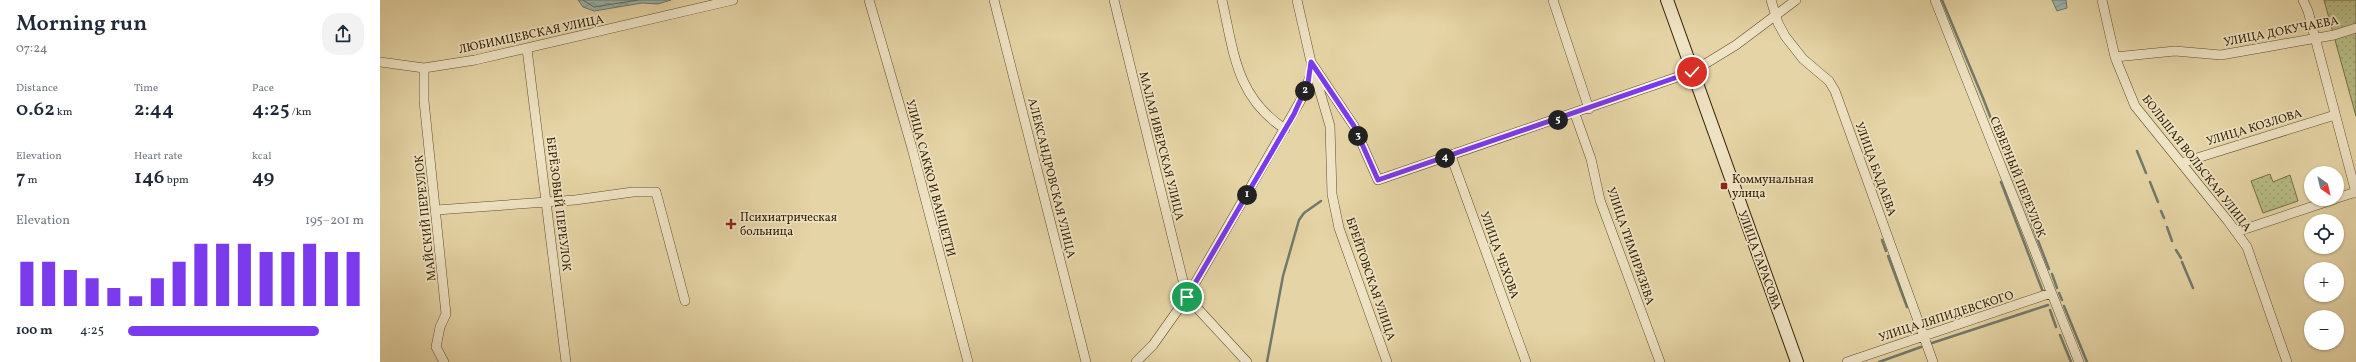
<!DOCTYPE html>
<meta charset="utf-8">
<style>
:root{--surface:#fff;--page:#f2f2f3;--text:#1f2937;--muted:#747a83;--accent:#7c3aed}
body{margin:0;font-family:Vollkorn,serif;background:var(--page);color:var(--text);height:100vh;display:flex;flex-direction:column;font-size:15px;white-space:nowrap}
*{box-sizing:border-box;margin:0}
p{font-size:13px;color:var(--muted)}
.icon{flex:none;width:22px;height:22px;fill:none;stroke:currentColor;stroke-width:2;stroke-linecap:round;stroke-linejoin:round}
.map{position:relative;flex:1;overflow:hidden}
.side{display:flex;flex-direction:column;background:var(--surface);width:380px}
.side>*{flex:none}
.needle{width:26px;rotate:146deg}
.controls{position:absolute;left:1924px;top:166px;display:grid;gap:8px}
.controls a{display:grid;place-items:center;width:40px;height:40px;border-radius:50%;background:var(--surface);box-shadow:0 1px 3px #0004;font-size:20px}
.pin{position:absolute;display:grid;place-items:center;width:34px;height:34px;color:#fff;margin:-17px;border:2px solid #fff;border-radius:50%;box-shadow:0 1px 4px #0007}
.km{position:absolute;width:20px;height:20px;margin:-10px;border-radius:50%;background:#222;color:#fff;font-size:11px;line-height:20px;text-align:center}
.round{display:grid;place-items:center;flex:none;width:42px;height:42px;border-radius:16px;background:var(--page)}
.head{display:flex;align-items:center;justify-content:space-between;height:68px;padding:0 16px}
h1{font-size:22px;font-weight:600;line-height:30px}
.figures{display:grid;grid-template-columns:repeat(3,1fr);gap:6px;height:68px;padding:4px 16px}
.figures div{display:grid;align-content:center}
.figures b{font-size:20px;font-weight:600}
.figures small{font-size:11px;font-weight:400}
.figures p{font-size:11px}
.chart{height:112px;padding:8px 16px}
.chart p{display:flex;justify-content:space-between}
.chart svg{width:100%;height:72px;margin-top:4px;stroke:var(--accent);stroke-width:6}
ul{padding:0 16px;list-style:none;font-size:13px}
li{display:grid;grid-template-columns:64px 48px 1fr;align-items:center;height:30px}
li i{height:10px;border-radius:5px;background:var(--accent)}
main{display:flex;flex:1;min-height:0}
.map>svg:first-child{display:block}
.grass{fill:url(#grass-dots);stroke:#756e45}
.water{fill:url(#water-waves);stroke:#717a6c}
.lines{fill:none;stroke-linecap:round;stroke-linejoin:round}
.shore{stroke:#666c5b;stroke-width:1}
.stream{stroke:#717a6c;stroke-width:2.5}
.street-casing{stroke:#604e2d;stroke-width:10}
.secondary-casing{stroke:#342105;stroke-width:14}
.street{stroke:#eee3c4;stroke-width:9}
.secondary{stroke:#eee3c4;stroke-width:12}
.route-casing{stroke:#fff;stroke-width:8}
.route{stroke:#7c3aed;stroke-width:5}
.poi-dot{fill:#8f2418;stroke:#eee3c4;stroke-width:1.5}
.labels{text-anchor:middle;stroke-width:3.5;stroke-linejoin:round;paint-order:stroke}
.street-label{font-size:12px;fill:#342105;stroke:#eee3c4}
.poi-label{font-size:12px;fill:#342105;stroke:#eee3c4;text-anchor:start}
</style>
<main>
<section class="side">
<div class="head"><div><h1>Morning run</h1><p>07:24</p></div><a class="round"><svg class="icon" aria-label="share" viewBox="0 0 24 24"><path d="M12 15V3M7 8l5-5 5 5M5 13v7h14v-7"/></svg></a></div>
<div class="figures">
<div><p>Distance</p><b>0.62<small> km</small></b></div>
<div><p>Time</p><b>2:44</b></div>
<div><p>Pace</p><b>4:25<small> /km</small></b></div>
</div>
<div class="figures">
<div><p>Elevation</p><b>7<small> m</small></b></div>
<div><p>Heart rate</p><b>146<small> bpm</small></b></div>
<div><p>kcal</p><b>49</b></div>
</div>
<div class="chart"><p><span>Elevation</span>195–201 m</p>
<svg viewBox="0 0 160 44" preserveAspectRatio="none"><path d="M5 44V17M15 44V17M25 44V22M35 44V27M45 44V33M55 44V38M65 44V27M75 44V17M85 44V6M95 44V6M105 44V6M115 44V11M125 44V11M135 44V6M145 44V11M155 44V11"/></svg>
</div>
<ul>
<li><b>100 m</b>4:25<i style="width:81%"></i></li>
</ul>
</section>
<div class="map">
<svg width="1976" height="362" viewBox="0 0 1976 362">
<defs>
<pattern id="grass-dots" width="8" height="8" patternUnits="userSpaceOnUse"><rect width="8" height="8" fill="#b6bc85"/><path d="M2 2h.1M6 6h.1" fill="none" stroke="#9da171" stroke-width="1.8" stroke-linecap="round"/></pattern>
<pattern id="water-waves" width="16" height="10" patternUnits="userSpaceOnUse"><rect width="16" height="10" fill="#99b6b1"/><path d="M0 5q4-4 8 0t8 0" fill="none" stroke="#7e948e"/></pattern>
</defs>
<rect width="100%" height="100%" fill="#e5d4a5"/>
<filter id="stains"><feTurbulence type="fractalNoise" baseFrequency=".005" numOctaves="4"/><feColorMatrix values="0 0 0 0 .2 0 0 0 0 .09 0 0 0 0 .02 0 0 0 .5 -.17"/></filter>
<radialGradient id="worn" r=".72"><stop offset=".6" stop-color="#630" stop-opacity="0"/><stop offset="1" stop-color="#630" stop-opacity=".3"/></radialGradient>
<path class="grass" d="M1944 0H1976V116Z
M1890 174 1893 182 1910 175 1918 201 1883 213 1871 181Z"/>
<path class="water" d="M198 0H291L278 4 262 3 214 11 203 7Z
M1672 0H1686L1687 8 1677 11Z"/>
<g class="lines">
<path class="shore" d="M203 0 214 7 258 0"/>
<path class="stream" d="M1562 0 1603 98 1669 269
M1757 151 1766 173
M1621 182 1663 292
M1770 182 1778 202
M1781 211 1784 218
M1787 227 1792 241
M1502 240 1506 251
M1796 250 1801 258
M1508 256 1527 307
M1802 262 1813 288
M1672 274 1677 288
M1679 293 1682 300
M1684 306 1707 362
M1670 310 1676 327
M1680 335 1691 362
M1552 343 1668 305
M887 362 903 276 919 220 924 213 941 201
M1499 362 1541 347"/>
<g class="street-casing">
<path id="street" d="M489 0 532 148 588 362
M614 0 706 362
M734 0 807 297 867 362
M842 0C854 53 856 97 905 129
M1173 0 1209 109
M1391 0 1398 23 1405 36 1423 59 1449 81 1455 91 1553 362
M1555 0 1699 362
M1722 0 1735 57 1755 106 1848 221 1867 247 1907 362
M1923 0 1928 11 1976 193
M147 49 186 362
M1735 57 1795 51 1841 55 1954 35 1976 28
M0 62 44 68 95 60 353 0
M931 62 974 126 998 180 1312 72 1356 45 1416 0
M44 68V101L66 314 60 327 56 347 64 362
M935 75 950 126 952 194 959 228 1007 362
M1195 114 1211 159 1220 200 1280 362
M1071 156 1146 362
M1801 163 1955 115
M1957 198 1976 192
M56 210 195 200 253 192H276L305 301
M1856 232 1955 199
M756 362 773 345 807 297 922 98 931 74V62L917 0
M1467 362 1671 293"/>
</g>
<g class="secondary-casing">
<path id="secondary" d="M1287 0 1417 362"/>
</g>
<use href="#street" class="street"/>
<use href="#secondary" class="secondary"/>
</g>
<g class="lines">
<g class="route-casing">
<path id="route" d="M807 297 914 114 928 83 931 62 974 126 998 180 1312 72"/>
</g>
<use href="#route" class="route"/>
</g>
<g class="poi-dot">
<rect x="1340" y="182" width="8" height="8" rx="2"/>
<path d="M349 218h4v4h4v4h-4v4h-4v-4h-4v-4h4z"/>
</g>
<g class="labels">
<g class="street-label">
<text transform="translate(1901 31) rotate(-11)" y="4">УЛИЦА ДОКУЧАЕВА</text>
<text transform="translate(151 34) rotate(-12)" y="4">ЛЮБИМЦЕВСКАЯ УЛИЦА</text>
<text transform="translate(1874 127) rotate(-17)" y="4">УЛИЦА КОЗЛОВА</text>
<text transform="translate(782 146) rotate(76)" y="4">МАЛАЯ ИВЕРСКАЯ УЛИЦА</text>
<text transform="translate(1817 163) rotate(52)" y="4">БОЛЬШАЯ ВОЛЬСКАЯ УЛИЦА</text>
<text transform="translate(1496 169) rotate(70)" y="4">УЛИЦА БАДАЕВА</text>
<text transform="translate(1638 177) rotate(68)" y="4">СЕВЕРНЫЙ ПЕРЕУЛОК</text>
<text transform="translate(551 178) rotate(75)" y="4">УЛИЦА САККО И ВАНЦЕТТИ</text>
<text transform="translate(672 178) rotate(76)" y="4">АЛЕКСАНДРОВСКАЯ УЛИЦА</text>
<text transform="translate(179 204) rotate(83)" y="4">БЕРЁЗОВЫЙ ПЕРЕУЛОК</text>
<text transform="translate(45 218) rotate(-96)" y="4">МАЙСКИЙ ПЕРЕУЛОК</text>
<text transform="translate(1251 246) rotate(71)" y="4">УЛИЦА ТИМИРЯЗЕВА</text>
<text transform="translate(1120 255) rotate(70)" y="4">УЛИЦА ЧЕХОВА</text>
<text transform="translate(1380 260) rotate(70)" y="4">УЛИЦА ТАРАСОВА</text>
<text transform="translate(991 279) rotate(71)" y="4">БРЕЙТОВСКАЯ УЛИЦА</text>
<text transform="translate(1566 316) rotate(-18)" y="4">УЛИЦА ЛЯПИДЕВСКОГО</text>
</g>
<g class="poi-label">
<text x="1352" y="183">Коммунальная<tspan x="1352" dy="14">улица</tspan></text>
<text x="360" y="221">Психиатрическая<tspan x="360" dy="14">больница</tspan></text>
</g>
</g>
<rect width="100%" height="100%" filter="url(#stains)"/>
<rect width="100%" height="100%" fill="url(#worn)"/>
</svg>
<div class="controls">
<a><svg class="needle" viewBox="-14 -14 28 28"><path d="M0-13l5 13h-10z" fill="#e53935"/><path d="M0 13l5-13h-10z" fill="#747a83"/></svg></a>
<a><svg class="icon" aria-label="locate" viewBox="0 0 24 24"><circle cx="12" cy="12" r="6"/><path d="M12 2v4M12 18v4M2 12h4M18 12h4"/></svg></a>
<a>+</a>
<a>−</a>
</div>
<div class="pin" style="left:807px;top:297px;background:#1e9e55"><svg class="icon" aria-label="arrive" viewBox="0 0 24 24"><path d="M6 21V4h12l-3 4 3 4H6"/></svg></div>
<div class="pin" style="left:1312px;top:72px;background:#d93025"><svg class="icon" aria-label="check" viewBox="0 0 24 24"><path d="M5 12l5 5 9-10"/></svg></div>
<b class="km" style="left:867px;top:195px">1</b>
<b class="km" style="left:925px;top:91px">2</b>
<b class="km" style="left:978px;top:136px">3</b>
<b class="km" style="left:1065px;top:158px">4</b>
<b class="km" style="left:1178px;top:120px">5</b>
</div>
</main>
